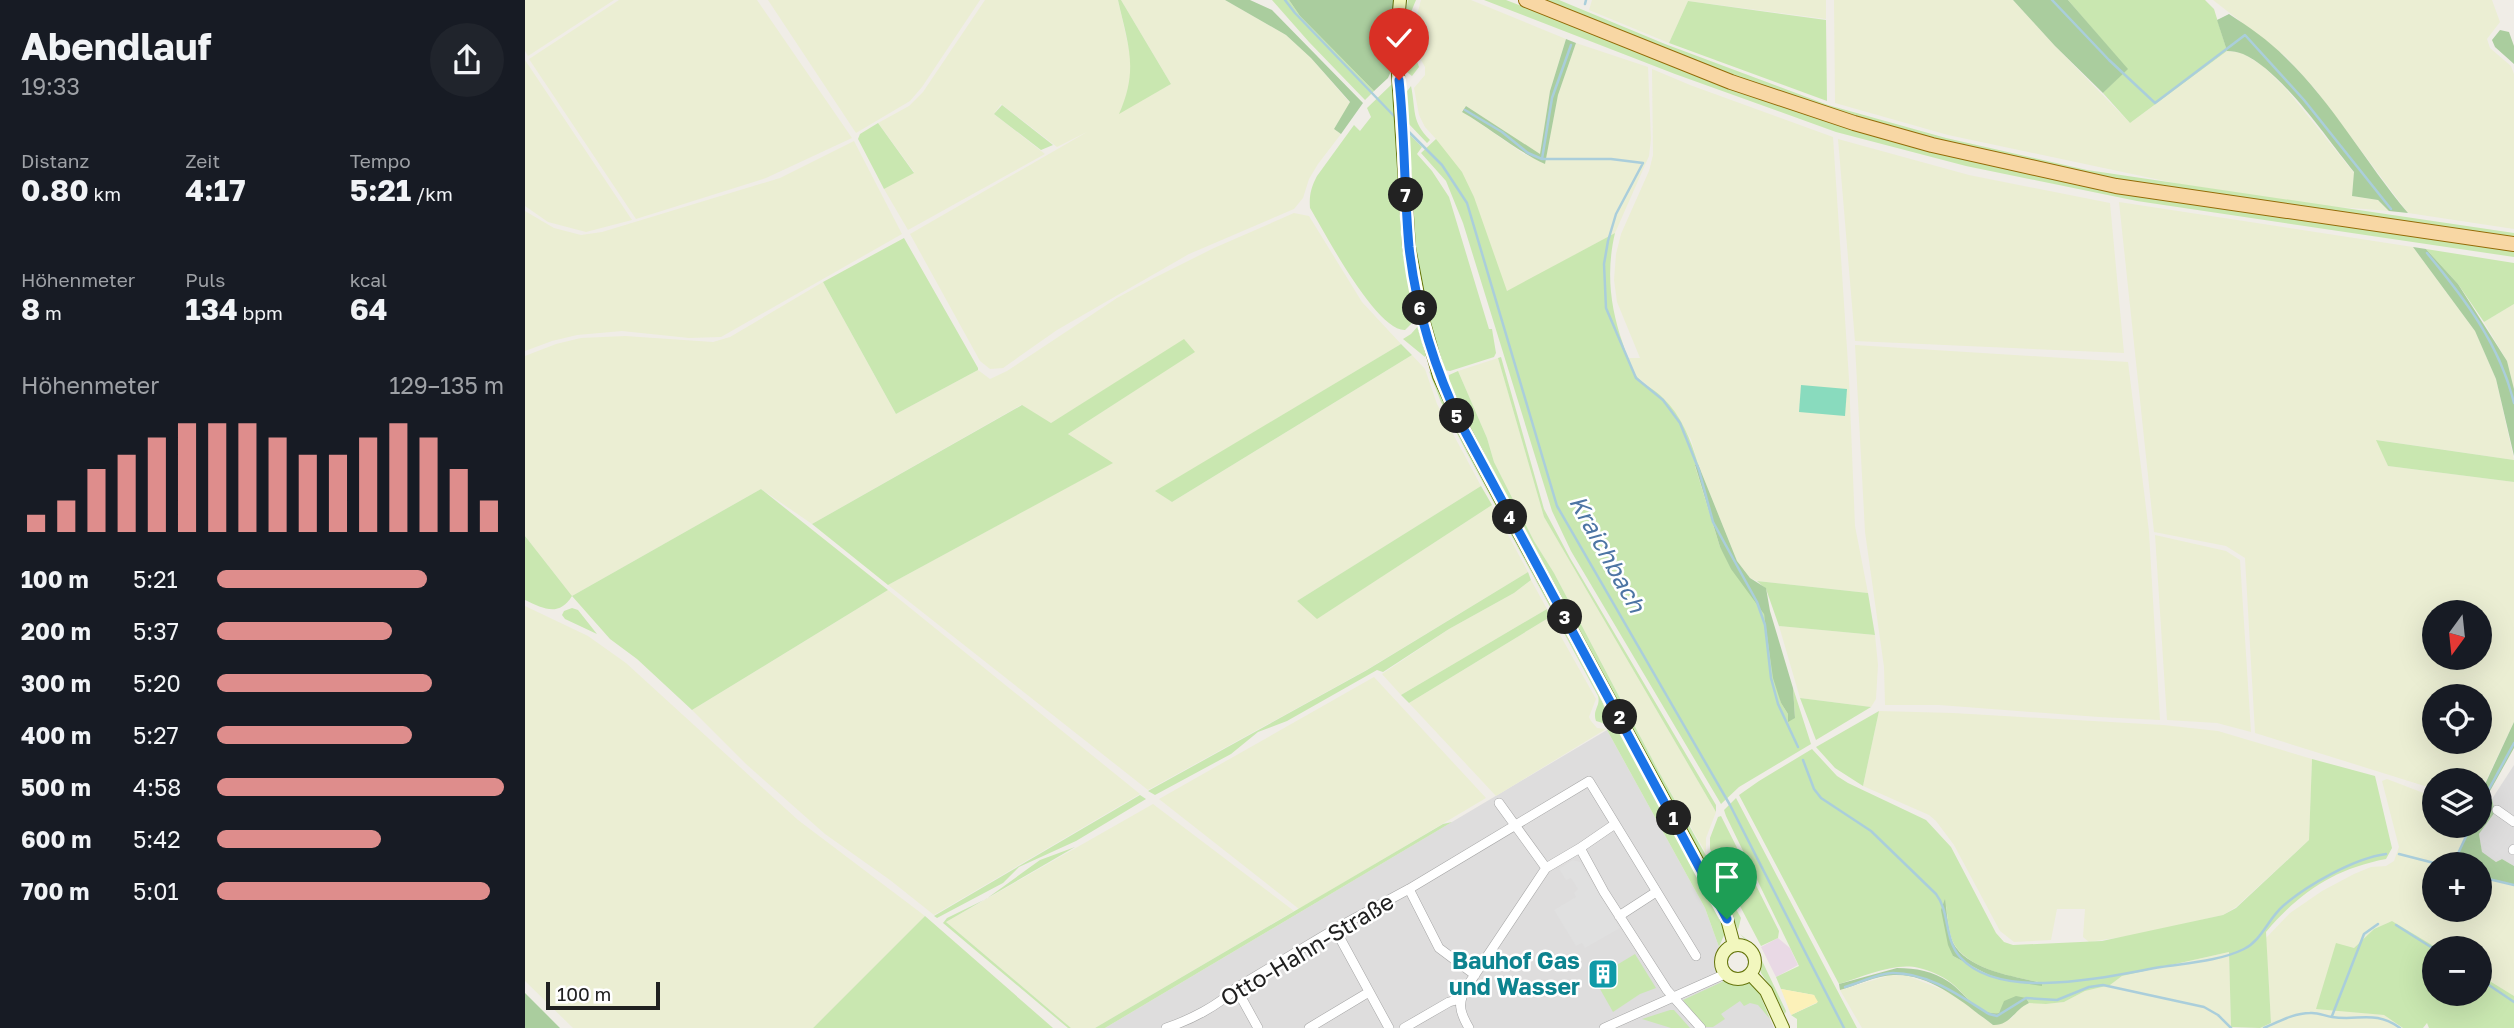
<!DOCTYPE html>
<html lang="de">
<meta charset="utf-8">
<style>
:root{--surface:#171b24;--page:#20242c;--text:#f1f3f6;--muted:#9ea1a6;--accent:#de8d8c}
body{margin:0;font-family:"Golos Text",sans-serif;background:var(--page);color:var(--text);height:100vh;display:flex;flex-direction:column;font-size:26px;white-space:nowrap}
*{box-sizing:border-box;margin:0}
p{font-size:23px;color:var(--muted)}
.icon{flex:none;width:38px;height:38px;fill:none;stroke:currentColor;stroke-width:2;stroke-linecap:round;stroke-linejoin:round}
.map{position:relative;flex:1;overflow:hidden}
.panel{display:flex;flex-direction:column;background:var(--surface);width:525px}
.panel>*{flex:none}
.needle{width:46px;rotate:195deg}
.controls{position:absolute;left:1897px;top:600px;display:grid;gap:14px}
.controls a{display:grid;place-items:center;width:70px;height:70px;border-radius:50%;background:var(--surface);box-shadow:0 7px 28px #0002;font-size:35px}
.scale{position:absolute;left:21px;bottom:18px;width:114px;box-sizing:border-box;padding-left:7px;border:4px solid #202020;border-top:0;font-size:19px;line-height:24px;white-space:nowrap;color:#202020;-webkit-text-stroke:5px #fff;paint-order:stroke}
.pin{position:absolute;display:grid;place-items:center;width:60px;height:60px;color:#fff;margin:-72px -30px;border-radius:50% 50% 50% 0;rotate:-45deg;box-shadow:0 0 7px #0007}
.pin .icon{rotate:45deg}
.km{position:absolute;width:35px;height:35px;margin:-18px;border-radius:50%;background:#222;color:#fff;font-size:19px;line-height:35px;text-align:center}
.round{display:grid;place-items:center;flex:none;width:74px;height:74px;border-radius:37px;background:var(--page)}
.head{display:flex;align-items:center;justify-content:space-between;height:119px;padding:0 21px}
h1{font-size:38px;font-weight:700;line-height:52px}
.figures{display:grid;grid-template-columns:repeat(3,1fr);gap:10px;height:119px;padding:7px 21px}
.figures div{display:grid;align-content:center}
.figures b{font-size:30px;font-weight:700}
.figures small{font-size:19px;font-weight:400}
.figures p{font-size:19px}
.chart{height:196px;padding:14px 21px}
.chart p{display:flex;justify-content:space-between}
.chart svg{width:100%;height:126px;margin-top:7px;stroke:var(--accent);stroke-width:6}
ul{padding:0 21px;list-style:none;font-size:23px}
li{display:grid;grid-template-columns:112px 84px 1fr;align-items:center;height:52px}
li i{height:18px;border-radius:9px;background:var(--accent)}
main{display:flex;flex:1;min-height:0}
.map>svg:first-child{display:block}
.residential{fill:#dedddd}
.industrial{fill:#e9d9e5}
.farmland{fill:#ebeed3;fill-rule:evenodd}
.grass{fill:#c9e7b0;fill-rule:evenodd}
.forest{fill:#aacd9e}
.sand{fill:#fcf1b9}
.pitch{fill:#89dbbe}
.parking{fill:#e0e0e0}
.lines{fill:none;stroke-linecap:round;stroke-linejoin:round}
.stream{stroke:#aacedb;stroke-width:2.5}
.street-casing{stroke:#a4a4a4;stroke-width:10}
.secondary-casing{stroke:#64740a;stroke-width:14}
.primary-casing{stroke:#946b07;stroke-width:16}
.street{stroke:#fff;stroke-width:9}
.secondary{stroke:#f2f7be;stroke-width:12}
.primary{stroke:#f8d7a4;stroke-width:14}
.route-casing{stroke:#fff;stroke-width:14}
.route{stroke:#1a73e8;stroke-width:9}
.labels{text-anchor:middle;stroke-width:5;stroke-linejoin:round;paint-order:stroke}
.street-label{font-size:23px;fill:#202020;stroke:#fff}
.culture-label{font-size:23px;font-weight:bold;fill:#0d838f;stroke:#fff;text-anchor:end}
.water-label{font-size:24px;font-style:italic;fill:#4d75a4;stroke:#fff}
</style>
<main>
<section class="panel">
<div class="head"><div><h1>Abendlauf</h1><p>19:33</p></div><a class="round"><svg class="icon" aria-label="share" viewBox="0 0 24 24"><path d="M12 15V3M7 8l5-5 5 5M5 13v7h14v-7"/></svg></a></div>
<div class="figures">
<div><p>Distanz</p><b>0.80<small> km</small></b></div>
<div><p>Zeit</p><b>4:17</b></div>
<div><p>Tempo</p><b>5:21<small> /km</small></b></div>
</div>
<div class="figures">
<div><p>Höhenmeter</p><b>8<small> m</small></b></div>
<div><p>Puls</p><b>134<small> bpm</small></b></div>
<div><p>kcal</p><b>64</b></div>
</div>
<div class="chart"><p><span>Höhenmeter</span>129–135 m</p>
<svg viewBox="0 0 160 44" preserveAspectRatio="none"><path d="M5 44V38M15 44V33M25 44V22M35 44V17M45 44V11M55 44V6M65 44V6M75 44V6M85 44V11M95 44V17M105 44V17M115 44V11M125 44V6M135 44V11M145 44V22M155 44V33"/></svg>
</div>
<ul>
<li><b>100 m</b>5:21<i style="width:73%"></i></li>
<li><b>200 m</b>5:37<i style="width:61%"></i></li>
<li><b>300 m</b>5:20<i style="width:75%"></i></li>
<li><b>400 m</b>5:27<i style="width:68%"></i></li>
<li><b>500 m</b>4:58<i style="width:100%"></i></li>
<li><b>600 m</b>5:42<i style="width:57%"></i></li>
<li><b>700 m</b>5:01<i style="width:95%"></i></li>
</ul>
</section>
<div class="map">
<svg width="1989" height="1028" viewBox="0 0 1989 1028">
<rect width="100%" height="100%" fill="#f0ede7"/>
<path class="residential" d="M1082 730 1180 908 1194 947 1190 966 1199 979 1221 983 1232 990 1249 1028H580Z
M1989 765V866L1977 859 1971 862 1957 853 1954 834 1970 812 1967 799Z"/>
<path class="industrial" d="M1253 938 1265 948 1273 965 1251 977 1236 947Z"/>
<path class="farmland" d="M0 0H89L3 56 0 51Z
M94 0H232L327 138 241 178 111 219 4 59Z
M243 0H455L397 87 385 101 331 133Z
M460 0H593L607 62 603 93 595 112 646 84 596 0H700L761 35 786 58 825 103 809 129 816 134 793 164 784 179 778 198 769 209 664 254 532 330 478 368 465 369 455 361 385 234 562 132 532 147 476 104 469 114 520 154 383 230 359 189 389 172 353 123 384 106 398 92Z
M896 0H946L1041 39 1025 91 1015 155 941 106 937 111 999 154 1020 163 1033 95 1051 43 1123 67 1126 139 1124 156 1090 233 982 292 911 139 900 127 894 115 889 88 900 75V67L888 46 887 33Z
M1067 0H1301V19L1163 1 1144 43 1064 10Z
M1309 0H1488L1530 46 1605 123 1702 51 1717 53 1738 66 1762 90 1829 173 1827 196 1853 200 1864 211 1801 206 1654 184 1423 135 1310 103Z
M1688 0H1967L1975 22 1962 39 1965 48 1986 66 1989 74V229L1883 213 1790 89 1760 56Z
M0 60 4 66 107 220 61 232 23 222 0 206Z
M1127 69 1165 85 1308 137 1324 379 1330 526 1343 593 1232 581 1225 578 1212 561 1173 464 1166 439 1139 399 1112 377 1102 358H1115L1092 302 1089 280 1091 254 1096 234 1124 171 1128 155Z
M1313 139 1444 175 1585 203 1599 353 1330 341Z
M329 141 377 234 196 337 164 338 97 331 52 335 27 341 0 351V211L29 228 56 235 77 232 255 178Z
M1594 202 1888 247 1950 331 1971 379 1989 460 1852 440 1863 466 1989 482V722L1955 793V780H1909V789L1730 733 1720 558 1701 546 1629 532ZM1909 612H1955V658H1909ZM1909 696H1955V742H1909Z
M769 213 784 216 837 302 876 344 631 491 647 502 887 355 900 369 912 404 956 486 772 601 793 618 967 505 1003 572 843 669 623 790 363 585 587 463 543 434 669 352 659 340 526 423 496 405 287 524 236 489 47 596 0 536V356L31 344 56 338 100 336 188 342 205 337 298 282 371 414 453 370 465 379 482 371 592 298 629 278 689 248Z
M1989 304V389L1982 361 1959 322Z
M1330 345 1603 362 1624 532 1635 720 1574 717 1414 705H1360L1359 667 1340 532Z
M973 358 1019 517 1191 812 1181 838V853L1134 772 1029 573 1009 541 969 462 962 438 933 371Z
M1630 535 1701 551 1715 560 1726 732 1692 723 1642 720Z
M1006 580 1022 609 876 695 857 674 924 629 989 593Z
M363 590 615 794 409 915 365 880 300 834 221 764 167 710Z
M0 606 63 636 101 663 273 820 400 916 288 1028H48L0 981Z
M1025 617 1071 699 1064 717 1066 721 1072 728 1081 729 971 796 884 703Z
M1254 626 1350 635 1353 665 1351 699 1346 707 1275 698Z
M849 677 961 798 774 909 634 799Z
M1354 711 1428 713 1638 725 1693 731 1787 759 1784 840 1711 907 1698 915 1610 935 1564 942 1558 937 1560 909H1532L1526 940 1489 942 1475 931 1429 845 1411 821 1404 815 1338 786Z
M1862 779 1909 797V826H1945L1927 864H1909V910H1955V878L1989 885V996L1955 975V948H1912L1867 921 1849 929 1829 948 1792 1008 1859 1015 1878 1028H1735L1746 1023 1741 938 1765 913 1797 891 1829 874 1846 867 1861 866 1869 861 1874 847 1857 781Z
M628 804 769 911 570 1028H546L421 922Z
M1704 952 1706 1026 1708 1028H1337L1315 990 1366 975 1383 976 1428 994 1468 1025 1487 1018 1495 1006 1504 1002 1521 1004 1539 1002 1560 991 1585 985 1597 976Z"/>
<path class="grass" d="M593 0H596L646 84 594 114C614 69 603 45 593 0Z
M747 0H764L775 16 849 91 840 100 784 42Z
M883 0H891C885 13 877 38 885 52 889 58 892 60 894 67L887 76 878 69V25Z
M959 0H981L1180 78 1377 143 1989 250V257L1612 201 1441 166 1311 132 1150 74Z
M1019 0H1034L1140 44 1303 105 1421 138 1562 170 1989 233V239L1549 174 1353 125 1207 77Z
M1543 0H1680L1689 9 1702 51 1605 123 1578 93 1602 69Z
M1163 1 1301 20 1302 101 1144 43Z
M867 84 880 252 892 318 880 330C851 331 800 233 785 208 784 196 786 187 792 176L829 125 835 131 846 117 842 108Z
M886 86C891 110 886 121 905 140L902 143 883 123 880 94Z
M477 105 528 145 516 150 469 114Z
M353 123 389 173 359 189 333 139 335 134Z
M884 134 897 147 892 154 907 171 924 197 964 329H967L971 353 969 357 925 371 919 370 917 367 899 303 889 245Z
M911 139 937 172 949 197 982 291 1090 233C1081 271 1085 307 1098 344 1101 354 1105 369 1113 378 1120 386 1131 390 1138 398 1156 415 1166 440 1173 464L1170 466 1195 547 1239 613 1256 703 1263 714 1270 718 1268 688 1286 744 1214 787 1196 804 1046 551 1027 511 938 223 921 181 896 153Z
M379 238 453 368V370L371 414 298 282Z
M1901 249 1989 263V304L1959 322 1933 284Z
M894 325 902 354 900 357 878 339 886 334Z
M659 339 670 352 543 434 588 463 363 585 287 524 497 405 526 423Z
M876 344 887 355 647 502 630 491Z
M976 357 1019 509 1045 558 1191 805V812L1019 517 973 358Z
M904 371 910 378 1073 689 1083 718 1081 724 1071 721C1067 710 1076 706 1073 696L942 453 916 402Z
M933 371 962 438 969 462 1009 541 1029 573 1134 772 1206 900 1216 918 1213 930 1204 907 951 443 924 385V375Z
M1851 440 1989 460V482L1863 466Z
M956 486 967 505 792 619 772 601Z
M236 489 363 590 167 710 112 659 85 639 47 596C34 617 19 609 0 600V536L47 596Z
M1003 572 1006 580 989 593 924 629 858 672 852 670 762 721 733 732 706 754 630 795 623 791 842 670Z
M1232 581 1343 593 1350 635 1254 626 1241 589Z
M47 608 53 610 72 634 40 619 37 615 39 611Z
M1022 609 1025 617 884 703 876 695Z
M1275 698 1346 707 1291 740Z
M1354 711 1338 786 1310 768 1291 747Z
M1088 726 1096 731 1195 916 1200 933 1194 947 1180 908 1082 730Z
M1287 749 1312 776 1323 783 1401 820 1426 847 1471 933 1479 942 1488 945 1577 941 1698 915 1711 908 1784 840 1787 759 1850 776 1867 848 1861 859C1809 869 1775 892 1741 932L1746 1023 1735 1028 1706 1027 1704 952 1597 976 1585 985 1560 991 1539 1002 1521 1004 1504 1003 1501 998 1477 1008 1474 1013C1453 1016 1440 993 1425 982 1417 976 1404 970 1394 968 1369 962 1338 977 1314 984L1214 795 1234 781ZM1420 901C1423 913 1423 934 1429 944 1446 971 1487 976 1517 983L1462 974 1428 956Z
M615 795 621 799 551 841 494 867 478 883 412 918 409 916Z
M1211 798 1332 1028H1272V1019L1266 1015 1292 1003 1289 995 1256 989 1251 977 1274 966 1201 816 1199 810Z
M1196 816 1254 931 1253 938 1236 946 1185 849V838L1193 817Z
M927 822 580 1028H570L918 824Z
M550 847 421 922 546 1028H543L418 923 422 918 461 899 515 860Z
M400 916 528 1028H288Z
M1867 921 1912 948H1909V994H1955V975L1989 996V1028H1904L1902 1023 1898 1028H1878L1859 1015 1791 1009 1811 943 1829 948 1849 929Z
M1215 934 1230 946 1261 1011 1260 1014 1248 991 1236 973 1232 952Z
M1110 954 1131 988 1115 994 1088 1012 1075 989 1091 979 1085 969Z
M1199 981 1213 986 1224 982 1233 990 1245 1019 1233 1005 1225 1003 1219 1006 1215 1001 1196 1014 1200 1019 1188 1027H1179L1158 1000Z
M1145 1010H1149L1165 1028H1146L1117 1019Z"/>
<path class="forest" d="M700 0H725L747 10 838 103 816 134 809 129 825 102 786 58 761 35Z
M764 0H871L866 33 867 69 863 78 849 91 775 16Z
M1488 0H1543L1603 69 1578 93 1530 46Z
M1704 14C1724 27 1743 40 1760 57 1808 103 1840 162 1883 213L1864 211 1853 200 1827 196 1829 172C1802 139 1757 71 1718 54 1713 52 1707 51 1702 51L1692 20Z
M1975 30 1984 32 1989 46V64L1970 47 1967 40Z
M1041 39 1051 43 1033 95 1020 164C990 150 965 128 937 112L941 106 1015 154 1025 91Z
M1888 247 1901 249 1933 284 1982 361 1989 389V456L1971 379 1950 331Z
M1173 464 1212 561 1225 578 1241 588 1245 611 1268 688 1270 718 1263 722V714L1256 703 1248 678 1239 614 1206 569 1195 547 1170 465Z
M1989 722V748L1965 791 1955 795Z
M1967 799 1970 812 1954 834 1957 852 1971 862 1977 859 1989 866V885L1955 878V864H1928L1947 826H1955V810L1959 801Z
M1420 899C1422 912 1422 932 1428 943 1444 971 1489 976 1517 983V986L1479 980 1462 974 1428 956 1423 945 1416 910Z
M1372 968C1391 968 1408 971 1424 982 1440 993 1453 1016 1474 1013L1479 1001 1491 996 1501 998 1504 1003C1490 1009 1485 1026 1468 1025 1440 1004 1406 973 1368 975 1351 976 1332 985 1315 990L1314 984Z
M0 993 35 1028H0Z"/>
<path class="sand" d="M1256 989 1289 995 1293 1002 1266 1015Z"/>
<path class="pitch" d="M1276 385 1322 389 1320 416 1274 412Z"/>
<path class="parking" d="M1048 860 1055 862 1095 928 1060 948 1057 943 1051 946 1029 910 1051 897 1049 893 1053 889 1046 878 1041 880 1034 869Z"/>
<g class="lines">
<path class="stream" d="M760 0 770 13 870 117
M1527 0 1584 60 1630 103 1720 35 1779 100 1866 209
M1060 4 1061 0
M940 110 977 132 1003 153 1017 159 1027 98 1046 45
M882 130 917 165 942 203 1032 506 1205 805 1319 1028
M1017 159H1086L1118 163 1091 214 1083 241 1079 264 1081 308 1111 378 1138 400 1155 423 1174 470 1188 522 1232 602 1240 625 1246 678 1253 704 1273 747
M1902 253C1940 299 1975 345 1989 403
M1278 760 1289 789 1296 798 1346 831 1411 894C1425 912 1419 939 1435 957 1476 1003 1584 976 1636 967 1662 963 1695 961 1719 949 1737 940 1743 919 1758 906 1782 885 1830 858 1861 854
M1964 789 1989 743
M1955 807 1958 801
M1874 854 1913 864
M1928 864 1946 826
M1955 877 1989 885
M1871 925 1909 949
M1955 979 1989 1002
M1320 987C1335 983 1353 973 1368 973 1404 973 1435 996 1464 1014L1472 1016 1501 998 1532 1000 1564 987 1578 985 1679 1007 1693 1015 1706 1028
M1807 1016 1839 934 1853 924
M1739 1028C1753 1022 1769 1013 1785 1013 1792 1012 1800 1016 1807 1017 1834 1021 1850 1010 1875 1028"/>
<g class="street-casing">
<path id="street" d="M974 803 1021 868
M1972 810 1989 822
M1055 848 1090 824
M1988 850 1989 849
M884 889 914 948 950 975
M1094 916 1131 892
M810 929 864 1028
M711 988 733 1028
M641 1028C665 1020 693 1006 711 988L810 929 884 889 1064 781 1171 956
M784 1028 844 992
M879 1028 924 1002 935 999
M944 1028C934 1011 932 1002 943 985L1021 868 1055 848 1079 892 1142 990 1176 1028
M1079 1028 1200 974"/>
</g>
<g class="secondary-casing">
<path id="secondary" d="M875 0 871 43 884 247 897 316 914 376 937 426 975 498 1194 901 1202 919 1209 945
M1196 962a17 17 0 1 1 34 0a17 17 0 1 1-34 0Z
M1225 974 1241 991 1258 1028"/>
</g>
<g class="primary-casing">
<path id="primary" d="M1001 0 1206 82 1329 123 1407 145 1591 186 1989 244"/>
</g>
<use href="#street" class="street"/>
<use href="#secondary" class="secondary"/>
<use href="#primary" class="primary"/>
</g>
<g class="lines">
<g class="route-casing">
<path id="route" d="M874 80C880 135 879 191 884 247 891 309 910 370 937 426L1202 919"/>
</g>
<use href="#route" class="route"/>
</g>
<defs>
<g id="building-square" transform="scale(1.575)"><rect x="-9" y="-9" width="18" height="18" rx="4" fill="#0f9aa8" stroke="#fff"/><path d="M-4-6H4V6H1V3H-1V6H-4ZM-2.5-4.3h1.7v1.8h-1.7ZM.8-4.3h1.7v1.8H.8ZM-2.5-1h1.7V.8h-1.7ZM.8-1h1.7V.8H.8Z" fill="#fff"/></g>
</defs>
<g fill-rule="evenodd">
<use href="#building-square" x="1078" y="974"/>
</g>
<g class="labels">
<g class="street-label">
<text transform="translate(782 950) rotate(-31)" y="8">Otto-Hahn-Straße</text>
</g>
<g class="culture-label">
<text x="1055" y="969">Bauhof Gas<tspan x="1055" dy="26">und Wasser</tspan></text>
</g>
<g class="water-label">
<text transform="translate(1082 554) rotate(61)" y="8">Kraichbach</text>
</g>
</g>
</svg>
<div class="controls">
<a><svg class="needle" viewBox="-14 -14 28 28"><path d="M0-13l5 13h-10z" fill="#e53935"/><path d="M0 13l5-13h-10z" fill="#9ea1a6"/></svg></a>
<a><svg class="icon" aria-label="locate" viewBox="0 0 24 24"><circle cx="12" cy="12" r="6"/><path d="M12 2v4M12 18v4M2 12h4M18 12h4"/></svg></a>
<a><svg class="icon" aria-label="layers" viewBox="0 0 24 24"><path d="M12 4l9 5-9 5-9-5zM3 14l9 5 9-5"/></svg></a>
<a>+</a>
<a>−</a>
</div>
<div class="scale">100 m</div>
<div class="pin" style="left:1202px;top:919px;background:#1e9e55"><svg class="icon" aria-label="arrive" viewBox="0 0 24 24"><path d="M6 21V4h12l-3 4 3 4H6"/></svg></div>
<div class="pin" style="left:874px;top:80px;background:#d93025"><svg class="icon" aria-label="check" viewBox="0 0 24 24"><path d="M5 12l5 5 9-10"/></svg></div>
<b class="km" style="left:1149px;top:818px">1</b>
<b class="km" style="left:1095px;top:717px">2</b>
<b class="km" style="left:1040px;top:617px">3</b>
<b class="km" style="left:985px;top:517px">4</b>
<b class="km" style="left:932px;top:416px">5</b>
<b class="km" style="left:895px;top:308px">6</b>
<b class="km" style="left:881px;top:195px">7</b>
</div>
</main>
